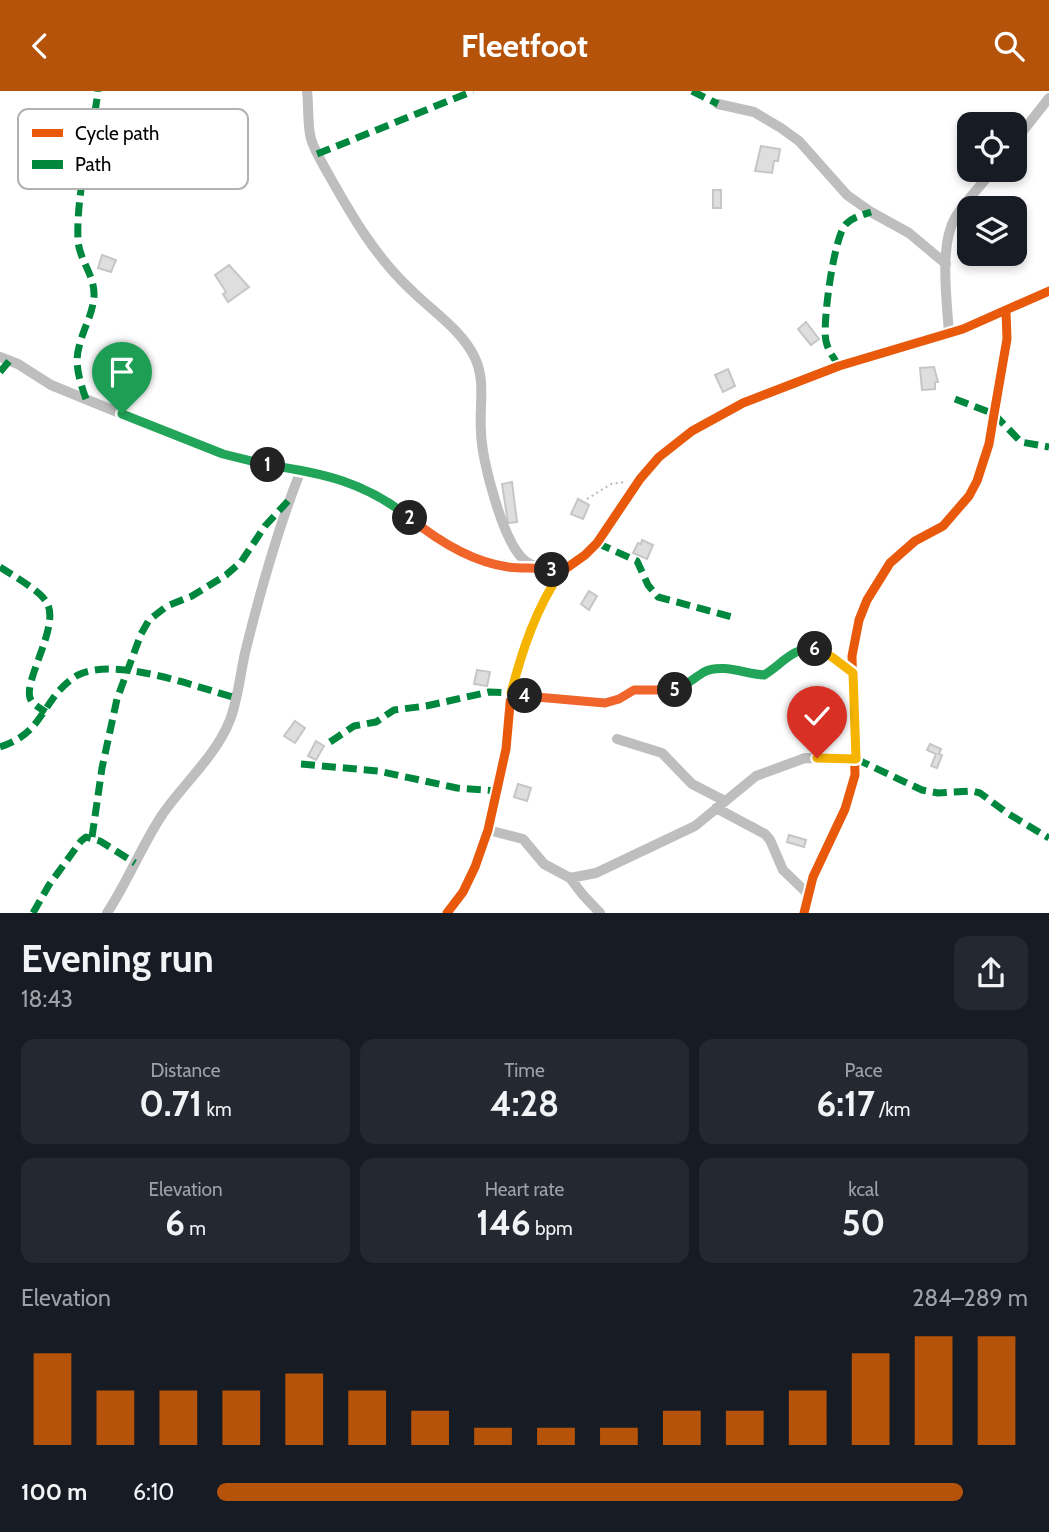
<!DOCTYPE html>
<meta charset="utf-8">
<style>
:root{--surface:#171b24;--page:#242831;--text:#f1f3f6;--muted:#9ea1a6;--accent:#b45309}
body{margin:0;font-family:Cabin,sans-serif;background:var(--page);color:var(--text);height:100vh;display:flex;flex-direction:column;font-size:26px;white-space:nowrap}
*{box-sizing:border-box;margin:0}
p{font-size:23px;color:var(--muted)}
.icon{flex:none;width:38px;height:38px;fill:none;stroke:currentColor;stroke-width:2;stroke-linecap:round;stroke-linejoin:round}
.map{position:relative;height:822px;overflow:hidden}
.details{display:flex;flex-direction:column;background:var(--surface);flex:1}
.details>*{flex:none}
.fabs{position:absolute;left:957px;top:21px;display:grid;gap:14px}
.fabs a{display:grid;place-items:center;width:70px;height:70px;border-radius:14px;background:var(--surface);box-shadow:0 4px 10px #0003;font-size:35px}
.pin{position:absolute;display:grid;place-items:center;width:60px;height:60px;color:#fff;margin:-72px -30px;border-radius:50% 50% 50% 0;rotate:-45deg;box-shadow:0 0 7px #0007}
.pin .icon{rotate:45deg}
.km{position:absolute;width:35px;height:35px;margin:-18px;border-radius:50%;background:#222;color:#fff;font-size:19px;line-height:35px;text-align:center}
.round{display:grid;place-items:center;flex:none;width:74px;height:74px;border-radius:14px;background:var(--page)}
.headline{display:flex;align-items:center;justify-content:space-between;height:119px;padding:0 21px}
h1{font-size:38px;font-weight:800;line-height:52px}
.stats{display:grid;grid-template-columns:repeat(3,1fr);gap:10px;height:119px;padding:7px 21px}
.stats div{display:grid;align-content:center;border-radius:14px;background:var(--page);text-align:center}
.stats b{font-size:35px;font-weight:800}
.stats small{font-size:19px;font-weight:400}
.stats p{font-size:19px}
.chart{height:196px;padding:14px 21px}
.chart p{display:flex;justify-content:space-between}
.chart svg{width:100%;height:126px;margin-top:7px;stroke:var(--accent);stroke-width:6}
ul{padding:0 21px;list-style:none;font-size:23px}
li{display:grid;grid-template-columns:112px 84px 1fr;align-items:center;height:52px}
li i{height:18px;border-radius:9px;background:var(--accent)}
header{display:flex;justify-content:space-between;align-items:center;height:91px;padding:0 21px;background:var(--accent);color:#fff;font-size:32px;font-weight:800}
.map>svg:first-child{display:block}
.building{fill:#dedede;stroke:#c6c6c6;stroke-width:2}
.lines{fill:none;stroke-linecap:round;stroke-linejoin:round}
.path{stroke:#b9b9b9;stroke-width:2;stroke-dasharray:2 3.5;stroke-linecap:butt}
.minor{stroke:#bebebe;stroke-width:10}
.quiet{stroke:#00873e;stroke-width:7;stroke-dasharray:14 7;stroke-linecap:butt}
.cycleway-casing{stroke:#fff;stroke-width:13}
.cycleway{stroke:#e8590c;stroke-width:9}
.split-1-casing{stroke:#fff;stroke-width:14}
.split-2-casing{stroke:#fff;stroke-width:14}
.split-3-casing{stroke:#fff;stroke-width:14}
.split-4-casing{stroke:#fff;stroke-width:14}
.split-5-casing{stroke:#fff;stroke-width:14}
.split-6-casing{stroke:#fff;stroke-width:14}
.split-7-casing{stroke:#fff;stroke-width:14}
.split-1{stroke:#22a559;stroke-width:9}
.split-2{stroke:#22a559;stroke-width:9}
.split-3{stroke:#f0652b;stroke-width:9}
.split-4{stroke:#f5b400;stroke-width:9}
.split-5{stroke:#f0652b;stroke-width:9}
.split-6{stroke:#22a559;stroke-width:9}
.split-7{stroke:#f5b400;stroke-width:9}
.key{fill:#fff;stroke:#b2b2b2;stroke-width:2}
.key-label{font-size:19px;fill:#000}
</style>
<header><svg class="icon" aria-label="back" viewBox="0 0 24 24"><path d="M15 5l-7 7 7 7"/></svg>Fleetfoot<svg class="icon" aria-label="search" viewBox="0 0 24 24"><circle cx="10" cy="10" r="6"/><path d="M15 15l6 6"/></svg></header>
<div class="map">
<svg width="1049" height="822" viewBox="0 0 1049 822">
<rect width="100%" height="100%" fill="#fff"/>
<path class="building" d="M761 55 780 58 778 70H774L772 82 755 80Z
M713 99H721V117H713Z
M102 164 116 169 111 181 98 177Z
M229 174 249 196 228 211 223 203 226 201 215 184Z
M806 231 819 248 811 254 798 238Z
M934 276 938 291H935V298L922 299 920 277Z
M728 278 735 295 723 301 715 284Z
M512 391 517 431 508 432 502 393Z
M578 408 589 414 583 428 571 423Z
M642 449 653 454 647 468 633 462 638 452 641 453Z
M589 500 597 505 589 519 581 513Z
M477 579 490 581 487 595 474 593Z
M295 630 305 637 295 652 284 645Z
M316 650 324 655 316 669 308 665Z
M930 653 941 658 939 663 942 664 937 677 931 675 936 663 927 659Z
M518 693 531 697 527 710 514 706Z
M789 744 806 749 804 756 787 751Z"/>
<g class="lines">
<path class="path" d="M587 408 611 393 625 391"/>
<path class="minor" d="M307 0C309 16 307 33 311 48 315 61 323 73 330 86 353 127 376 166 410 198 432 220 462 239 475 267 486 290 479 317 481 341 482 369 502 447 522 467 532 477 547 479 561 481
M718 13 754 21 781 37 799 50 847 104 871 121 909 142 946 173
M1015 50 1049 7
M949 242C947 211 939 154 955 127 965 110 981 95 993 79
M0 266 18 273 51 294 223 364C271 377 323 377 369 399 387 408 401 422 417 433 457 459 488 477 536 476
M511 602 548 608 605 612 619 608 634 599 674 600 706 580 714 578H727L764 584C772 580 776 574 782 569 812 547 828 563 853 582
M617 648 662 662 692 693 725 710
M716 717 765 743 770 749 783 779 808 803
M488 739 523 748 544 773 570 787 583 804 600 822
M570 787 596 782 695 735 756 685 805 667 856 668
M107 822C128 790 141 756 162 724 183 693 216 665 230 629 238 608 240 584 245 562 260 501 278 437 301 379
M447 822 463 801 475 776 488 739 506 658 511 602 523 560 543 509 561 481 585 464 597 452 640 388 659 366 692 340 743 312 839 275 963 238 1049 200
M804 822 813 786 845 718 855 684 852 565 859 529 867 509 890 472 915 450 943 435 969 405 977 390 989 353 994 323 1007 248 1006 221"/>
<path class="quiet" d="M692 0 718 13
M317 63 473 0
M839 275C834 267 828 260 826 250 822 234 834 144 846 133 853 126 862 124 871 121
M0 281 10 269
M86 308C80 291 74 273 79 256 83 238 93 223 94 205 95 184 79 169 78 149 76 99 92 49 98 0
M955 308 994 323 1021 351 1049 356
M597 452 637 470 648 494 658 506 732 526
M0 476C12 484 41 500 47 512 60 535 24 588 30 607 33 614 40 617 46 621
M330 651 354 635 376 631 394 619 426 615 489 601 511 602
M0 656C32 645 36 631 54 606 60 598 69 589 78 584 116 565 196 596 236 607
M856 668 922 699 938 702 972 700 980 702 1007 722 1049 747
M301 673 378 680 457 697 497 700
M92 746 102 677 117 608 141 543 149 529 167 515 192 505 226 484 241 471 265 435 288 410
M33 822 49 794 81 750 86 746 100 750 135 772"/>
<g class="cycleway-casing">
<path id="cycleway" d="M447 822 463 801 475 776 488 739 506 658 511 602 523 560 543 509 561 481 585 464 597 452 640 388 659 366 692 340 743 312 839 275 963 238 1049 200
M804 822 813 786 845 718 855 684 852 565 859 529 867 509 890 472 915 450 943 435 969 405 977 390 989 353 994 323 1007 248 1006 221"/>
</g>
<use href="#cycleway" class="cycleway"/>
</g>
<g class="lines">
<g class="split-1-casing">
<path id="split-1" d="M122 323 223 363 268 374"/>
</g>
<g class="split-2-casing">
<path id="split-2" d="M268 374C323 382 365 391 410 427"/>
</g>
<g class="split-3-casing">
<path id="split-3" d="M410 427C437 449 473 471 508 476 523 478 537 476 552 479"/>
</g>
<g class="split-4-casing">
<path id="split-4" d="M525 605 511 602C522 560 536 517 561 481L552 479"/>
</g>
<g class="split-5-casing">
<path id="split-5" d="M525 605 605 612 619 608 634 599H675"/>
</g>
<g class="split-6-casing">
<path id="split-6" d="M675 599C686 595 694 587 704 581 721 572 746 583 764 584 781 574 794 555 815 558"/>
</g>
<g class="split-7-casing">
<path id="split-7" d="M815 558 832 566 853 582 856 668 817 667"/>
</g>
<use href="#split-1" class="split-1"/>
<use href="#split-2" class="split-2"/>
<use href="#split-3" class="split-3"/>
<use href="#split-4" class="split-4"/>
<use href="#split-5" class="split-5"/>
<use href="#split-6" class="split-6"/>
<use href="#split-7" class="split-7"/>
</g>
<rect x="18" y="18" width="230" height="80" rx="10" class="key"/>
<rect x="32" y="38" width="31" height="8" fill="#e8590c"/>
<rect x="32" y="69" width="31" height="9" fill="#00873e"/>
<g class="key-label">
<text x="75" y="49">Cycle path</text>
<text x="75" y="80">Path</text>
</g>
</svg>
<div class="fabs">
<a><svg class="icon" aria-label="locate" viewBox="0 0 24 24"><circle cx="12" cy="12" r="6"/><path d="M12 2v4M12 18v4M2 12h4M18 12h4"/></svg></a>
<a><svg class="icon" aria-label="layers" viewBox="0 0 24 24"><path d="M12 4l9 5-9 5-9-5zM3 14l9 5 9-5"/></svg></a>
</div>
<div class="pin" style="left:122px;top:323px;background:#1e9e55"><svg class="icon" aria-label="arrive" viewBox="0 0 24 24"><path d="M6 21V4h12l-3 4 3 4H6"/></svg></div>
<div class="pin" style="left:817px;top:667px;background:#d93025"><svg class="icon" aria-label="check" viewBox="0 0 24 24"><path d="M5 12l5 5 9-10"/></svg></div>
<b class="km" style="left:268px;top:374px">1</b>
<b class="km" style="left:410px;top:427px">2</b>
<b class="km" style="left:552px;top:479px">3</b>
<b class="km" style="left:525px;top:605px">4</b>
<b class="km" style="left:675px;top:599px">5</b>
<b class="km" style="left:815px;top:558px">6</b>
</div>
<section class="details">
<div class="headline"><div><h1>Evening run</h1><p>18:43</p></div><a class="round"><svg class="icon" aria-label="share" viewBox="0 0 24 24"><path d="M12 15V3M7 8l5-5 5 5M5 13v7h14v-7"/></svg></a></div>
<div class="stats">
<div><p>Distance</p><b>0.71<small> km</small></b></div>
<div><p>Time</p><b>4:28</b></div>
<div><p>Pace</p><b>6:17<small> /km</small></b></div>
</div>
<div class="stats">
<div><p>Elevation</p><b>6<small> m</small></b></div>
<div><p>Heart rate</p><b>146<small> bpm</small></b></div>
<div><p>kcal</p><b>50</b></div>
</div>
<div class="chart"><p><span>Elevation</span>284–289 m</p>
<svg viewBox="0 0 160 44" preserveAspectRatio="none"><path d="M5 44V12M15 44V25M25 44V25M35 44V25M45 44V19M55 44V25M65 44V32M75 44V38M85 44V38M95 44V38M105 44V32M115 44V32M125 44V25M135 44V12M145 44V6M155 44V6"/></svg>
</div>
<ul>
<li><b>100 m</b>6:10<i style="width:92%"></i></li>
</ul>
</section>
